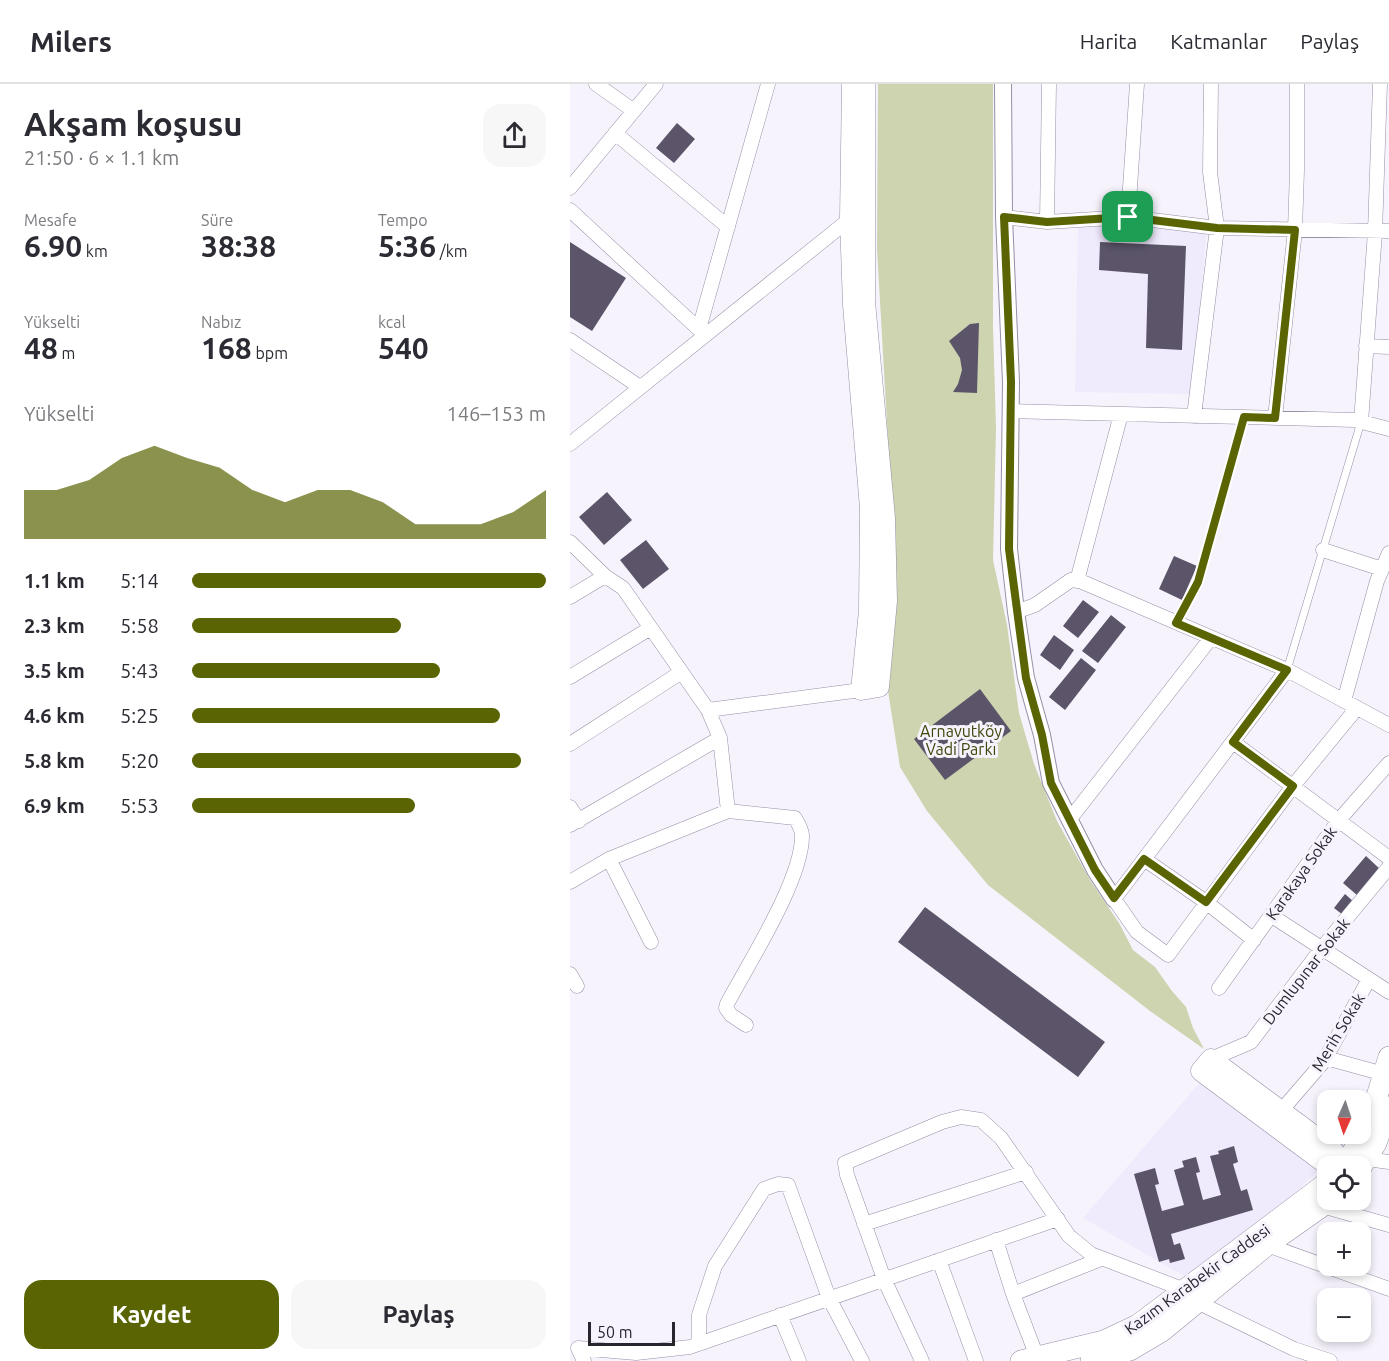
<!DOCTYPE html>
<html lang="tr">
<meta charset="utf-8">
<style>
:root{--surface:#fff;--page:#f7f7f7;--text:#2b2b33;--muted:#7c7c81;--line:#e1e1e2;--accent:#5a6403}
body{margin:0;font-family:Ubuntu,sans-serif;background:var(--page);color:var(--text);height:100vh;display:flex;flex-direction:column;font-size:22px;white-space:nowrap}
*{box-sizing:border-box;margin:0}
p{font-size:20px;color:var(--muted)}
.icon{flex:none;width:33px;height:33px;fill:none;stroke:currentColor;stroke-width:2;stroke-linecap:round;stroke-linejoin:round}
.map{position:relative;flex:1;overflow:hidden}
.sheet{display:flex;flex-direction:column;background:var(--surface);width:570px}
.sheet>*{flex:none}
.needle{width:39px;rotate:183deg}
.fabs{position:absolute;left:747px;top:1006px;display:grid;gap:12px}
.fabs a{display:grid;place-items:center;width:54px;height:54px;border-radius:12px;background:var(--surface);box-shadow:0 3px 9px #0003;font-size:30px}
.scale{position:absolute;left:18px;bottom:15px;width:87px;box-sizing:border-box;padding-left:6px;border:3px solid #28252e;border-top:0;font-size:16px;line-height:21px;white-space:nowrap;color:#28252e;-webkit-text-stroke:4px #f6f3fd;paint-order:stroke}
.pin{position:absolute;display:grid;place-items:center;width:51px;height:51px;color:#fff;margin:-26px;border-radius:12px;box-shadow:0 3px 9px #0006}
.round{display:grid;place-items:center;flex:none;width:63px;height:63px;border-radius:18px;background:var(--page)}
.head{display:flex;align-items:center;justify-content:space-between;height:102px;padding:0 24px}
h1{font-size:33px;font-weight:600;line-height:45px}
.figures{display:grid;grid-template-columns:repeat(3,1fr);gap:9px;height:102px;padding:6px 24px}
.figures div{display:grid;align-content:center}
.figures b{font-size:30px;font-weight:600}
.figures small{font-size:16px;font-weight:400}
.figures p{font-size:16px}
.chart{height:168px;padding:12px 24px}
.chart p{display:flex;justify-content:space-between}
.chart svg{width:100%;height:108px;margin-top:6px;fill:var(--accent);opacity:.7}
.button{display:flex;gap:12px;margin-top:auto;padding:12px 24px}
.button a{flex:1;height:69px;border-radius:18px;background:var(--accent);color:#fff;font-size:24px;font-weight:600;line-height:69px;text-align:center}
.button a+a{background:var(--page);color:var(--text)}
ul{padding:0 24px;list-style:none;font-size:20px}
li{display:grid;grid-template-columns:96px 72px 1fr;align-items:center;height:45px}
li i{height:15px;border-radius:8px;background:var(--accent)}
header{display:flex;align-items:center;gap:36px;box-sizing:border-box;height:84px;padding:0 30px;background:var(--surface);border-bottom:2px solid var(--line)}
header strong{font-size:28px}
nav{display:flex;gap:33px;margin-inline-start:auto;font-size:21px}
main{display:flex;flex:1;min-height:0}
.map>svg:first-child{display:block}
.built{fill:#f0eafd}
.green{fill:#cdd4af}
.building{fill:#5c556a}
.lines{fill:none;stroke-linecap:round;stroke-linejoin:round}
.service-casing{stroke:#968fa6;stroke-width:8}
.minor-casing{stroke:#968fa6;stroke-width:15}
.tertiary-casing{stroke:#968fa6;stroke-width:18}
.secondary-casing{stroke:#968fa6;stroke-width:21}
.primary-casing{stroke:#968fa6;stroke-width:22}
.service{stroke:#fff;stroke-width:7}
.minor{stroke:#fff;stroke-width:14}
.tertiary{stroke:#fff;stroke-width:16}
.secondary{stroke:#fff;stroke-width:20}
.primary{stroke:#fff;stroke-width:21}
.route-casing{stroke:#fff;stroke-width:12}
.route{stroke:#5a6403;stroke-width:8}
.labels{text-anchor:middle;stroke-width:6;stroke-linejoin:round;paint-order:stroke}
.park-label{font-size:16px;fill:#40470b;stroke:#f6f3fd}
.street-label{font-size:16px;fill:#28252e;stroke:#f6f3fd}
</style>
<header>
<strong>Milers</strong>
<nav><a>Harita</a><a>Katmanlar</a><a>Paylaş</a></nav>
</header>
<main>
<section class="sheet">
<div class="head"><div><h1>Akşam koşusu</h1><p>21:50 · 6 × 1.1 km</p></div><a class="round"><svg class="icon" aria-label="share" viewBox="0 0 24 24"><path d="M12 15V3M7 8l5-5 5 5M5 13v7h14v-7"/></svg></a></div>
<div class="figures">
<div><p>Mesafe</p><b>6.90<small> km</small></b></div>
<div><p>Süre</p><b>38:38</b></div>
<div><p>Tempo</p><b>5:36<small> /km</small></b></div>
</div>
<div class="figures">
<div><p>Yükselti</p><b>48<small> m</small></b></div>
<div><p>Nabız</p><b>168<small> bpm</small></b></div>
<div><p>kcal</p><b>540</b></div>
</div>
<div class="chart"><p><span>Yükselti</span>146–153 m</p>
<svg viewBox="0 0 160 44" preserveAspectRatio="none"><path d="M0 44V24L10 24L20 20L30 11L40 6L50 11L60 15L70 24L80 29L90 24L100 24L110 29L120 38L130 38L140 38L150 33L160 24V44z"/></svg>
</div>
<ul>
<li><b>1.1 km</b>5:14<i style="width:100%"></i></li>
<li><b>2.3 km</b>5:58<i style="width:59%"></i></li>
<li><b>3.5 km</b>5:43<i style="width:70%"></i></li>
<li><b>4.6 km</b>5:25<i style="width:87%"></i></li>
<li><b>5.8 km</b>5:20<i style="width:93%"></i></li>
<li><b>6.9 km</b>5:53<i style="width:63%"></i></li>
</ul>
<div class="button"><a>Kaydet</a><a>Paylaş</a></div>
</section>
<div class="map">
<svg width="819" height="1277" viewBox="0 0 819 1277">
<rect width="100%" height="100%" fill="#f6f3fd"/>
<path class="built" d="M508 140H637L623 310 505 308Z
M631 997 747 1087 720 1114 614 1192 513 1134Z"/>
<path class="green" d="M308 0H423V242L426 344 423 476 437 541 449 629 464 680 487 737 520 796 549 839 563 866 585 883 602 907 616 923 623 944 634 965 580 927 418 801 357 727 330 683 318 607 322 571 325 479 307 165Z"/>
<path class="building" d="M107 39 125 55 104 79 86 64Z
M0 158 56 194 22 247 0 233Z
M530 158 616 162 612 266 576 264 578 190 529 186Z
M409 239 407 309 383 308 388 300 392 286 390 274 379 257 400 240Z
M37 408 62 436 34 461 9 433Z
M76 456 99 485 73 505 50 476Z
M604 472 627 482 612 516 589 505Z
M513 516 529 528 508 554 493 542Z
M541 531 556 543 528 579 512 567Z
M484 551 504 566 490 586 470 571Z
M511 574 526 586 495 626 479 613Z
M410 605 441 647 375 696 344 655Z
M796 772 811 786 788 812 773 799Z
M775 810 784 818 773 831 764 824Z
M355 823 535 958 508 993 328 858Z
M664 1062 668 1078 663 1080 671 1107 677 1105 683 1126 601 1150 604 1161 610 1159 615 1175 600 1179 599 1175 589 1178 564 1090 585 1084 589 1100 585 1101 592 1127 614 1121 604 1086 614 1083 612 1077 626 1073 630 1088 626 1089 633 1116 651 1111 640 1072 649 1070 648 1067Z"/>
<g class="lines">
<g class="service-casing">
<path id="service" d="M606 539 628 498 674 333
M717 586 791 338"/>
</g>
<g class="minor-casing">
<path id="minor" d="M26 0 64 27
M45 49 158 143
M0 104 86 0
M0 126 133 249
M434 133 477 138 558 133 647 144 819 147
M558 133 567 0
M477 138 479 0
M129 245 198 0
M0 256 70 303
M796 262 819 263
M441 327 784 336 819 345
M624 332 647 144 640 88 641 0
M705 334 725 146 727 86V0
M791 338 805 148 810 0
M0 360 280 135
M0 458 35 492 53 504 138 626 150 654 158 727 39 775 0 798
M753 466 812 485
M507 497 551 330
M0 513 35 492
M446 528 465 521 501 496 510 497 717 586 819 641
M717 586 544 815 567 848 598 871 723 702 787 624
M0 593 79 545
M774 617 807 497 819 469
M138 626 291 606
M663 658 819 774
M0 660 110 589
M0 723 9 737
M158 727 225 734C228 739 232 746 232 751 233 795 178 880 157 920L156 924 161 931 176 941
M500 735 641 554
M0 741 150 654
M39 775 81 858
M574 775 636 818 684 856
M702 832 819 908
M0 890 7 902
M649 904 769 736 819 679
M756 974 814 990
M641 975 681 958 752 864 819 783
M711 1027 754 977 799 895
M797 1075 819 1078
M752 1122 819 1141
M294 1140 456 1088
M426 1156 443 1210 467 1273
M697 1161 819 1205
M369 1176 406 1277
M443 1210 531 1175
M627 1218 724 1265 760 1277
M210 1231 229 1277
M129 1260V1231L145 1182 194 1105 208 1100 218 1101 259 1214 292 1277
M14 1277 8 1264 66 1269 120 1263 488 1135
M352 1277 314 1195 277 1091 275 1079 372 1038 391 1033 411 1036 431 1054 499 1152 521 1170 615 1206"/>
</g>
<g class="tertiary-casing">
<path id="tertiary" d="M433 0 434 133 441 298 439 465 446 528 456 594 472 651 481 699 525 786 544 815"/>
</g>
<g class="secondary-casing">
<path id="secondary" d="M282 0 280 135 283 221 300 424 299 527 291 606 309 603 317 517 315 434 295 218V0
M760 1083 631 987 641 975 762 1065 775 1083"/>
</g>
<g class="primary-casing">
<path id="primary" d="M772 1083C798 1052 807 1011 819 973
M790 1085 806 1059 819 1023
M451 1277 534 1257 568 1241 758 1098
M521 1277 560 1266 592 1247 697 1161 761 1116"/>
</g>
<use href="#service" class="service"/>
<use href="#minor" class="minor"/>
<use href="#tertiary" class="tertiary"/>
<use href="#secondary" class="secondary"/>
<use href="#primary" class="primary"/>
</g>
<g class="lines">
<g class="route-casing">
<path id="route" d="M434 133 477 138 558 133 647 144 725 146 705 334 674 333 628 498 606 539 717 586 663 658 723 702 636 818 574 775 544 814 525 786 481 699 472 651 456 594 439 465 441 298Z"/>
</g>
<use href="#route" class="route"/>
</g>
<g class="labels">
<g class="park-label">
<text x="391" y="653">Arnavutköy<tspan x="391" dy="18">Vadi Parkı</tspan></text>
</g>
<g class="street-label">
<text transform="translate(731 789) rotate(-55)" y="6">Karakaya Sokak</text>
<text transform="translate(736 887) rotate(-52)" y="6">Dumlupınar Sokak</text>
<text transform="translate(768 948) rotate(-59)" y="6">Merih Sokak</text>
<text transform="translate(627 1195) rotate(-36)" y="6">Kazım Karabekir Caddesi</text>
</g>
</g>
</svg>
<div class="fabs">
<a><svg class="needle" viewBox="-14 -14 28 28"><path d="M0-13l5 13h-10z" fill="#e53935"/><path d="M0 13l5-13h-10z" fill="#7c7c81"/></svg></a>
<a><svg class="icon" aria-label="locate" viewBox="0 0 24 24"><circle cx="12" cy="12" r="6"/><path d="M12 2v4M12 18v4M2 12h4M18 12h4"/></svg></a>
<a>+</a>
<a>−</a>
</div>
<div class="scale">50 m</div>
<div class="pin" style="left:558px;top:133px;background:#1e9e55"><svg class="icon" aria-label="arrive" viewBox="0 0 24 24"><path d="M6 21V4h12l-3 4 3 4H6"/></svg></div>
</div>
</main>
